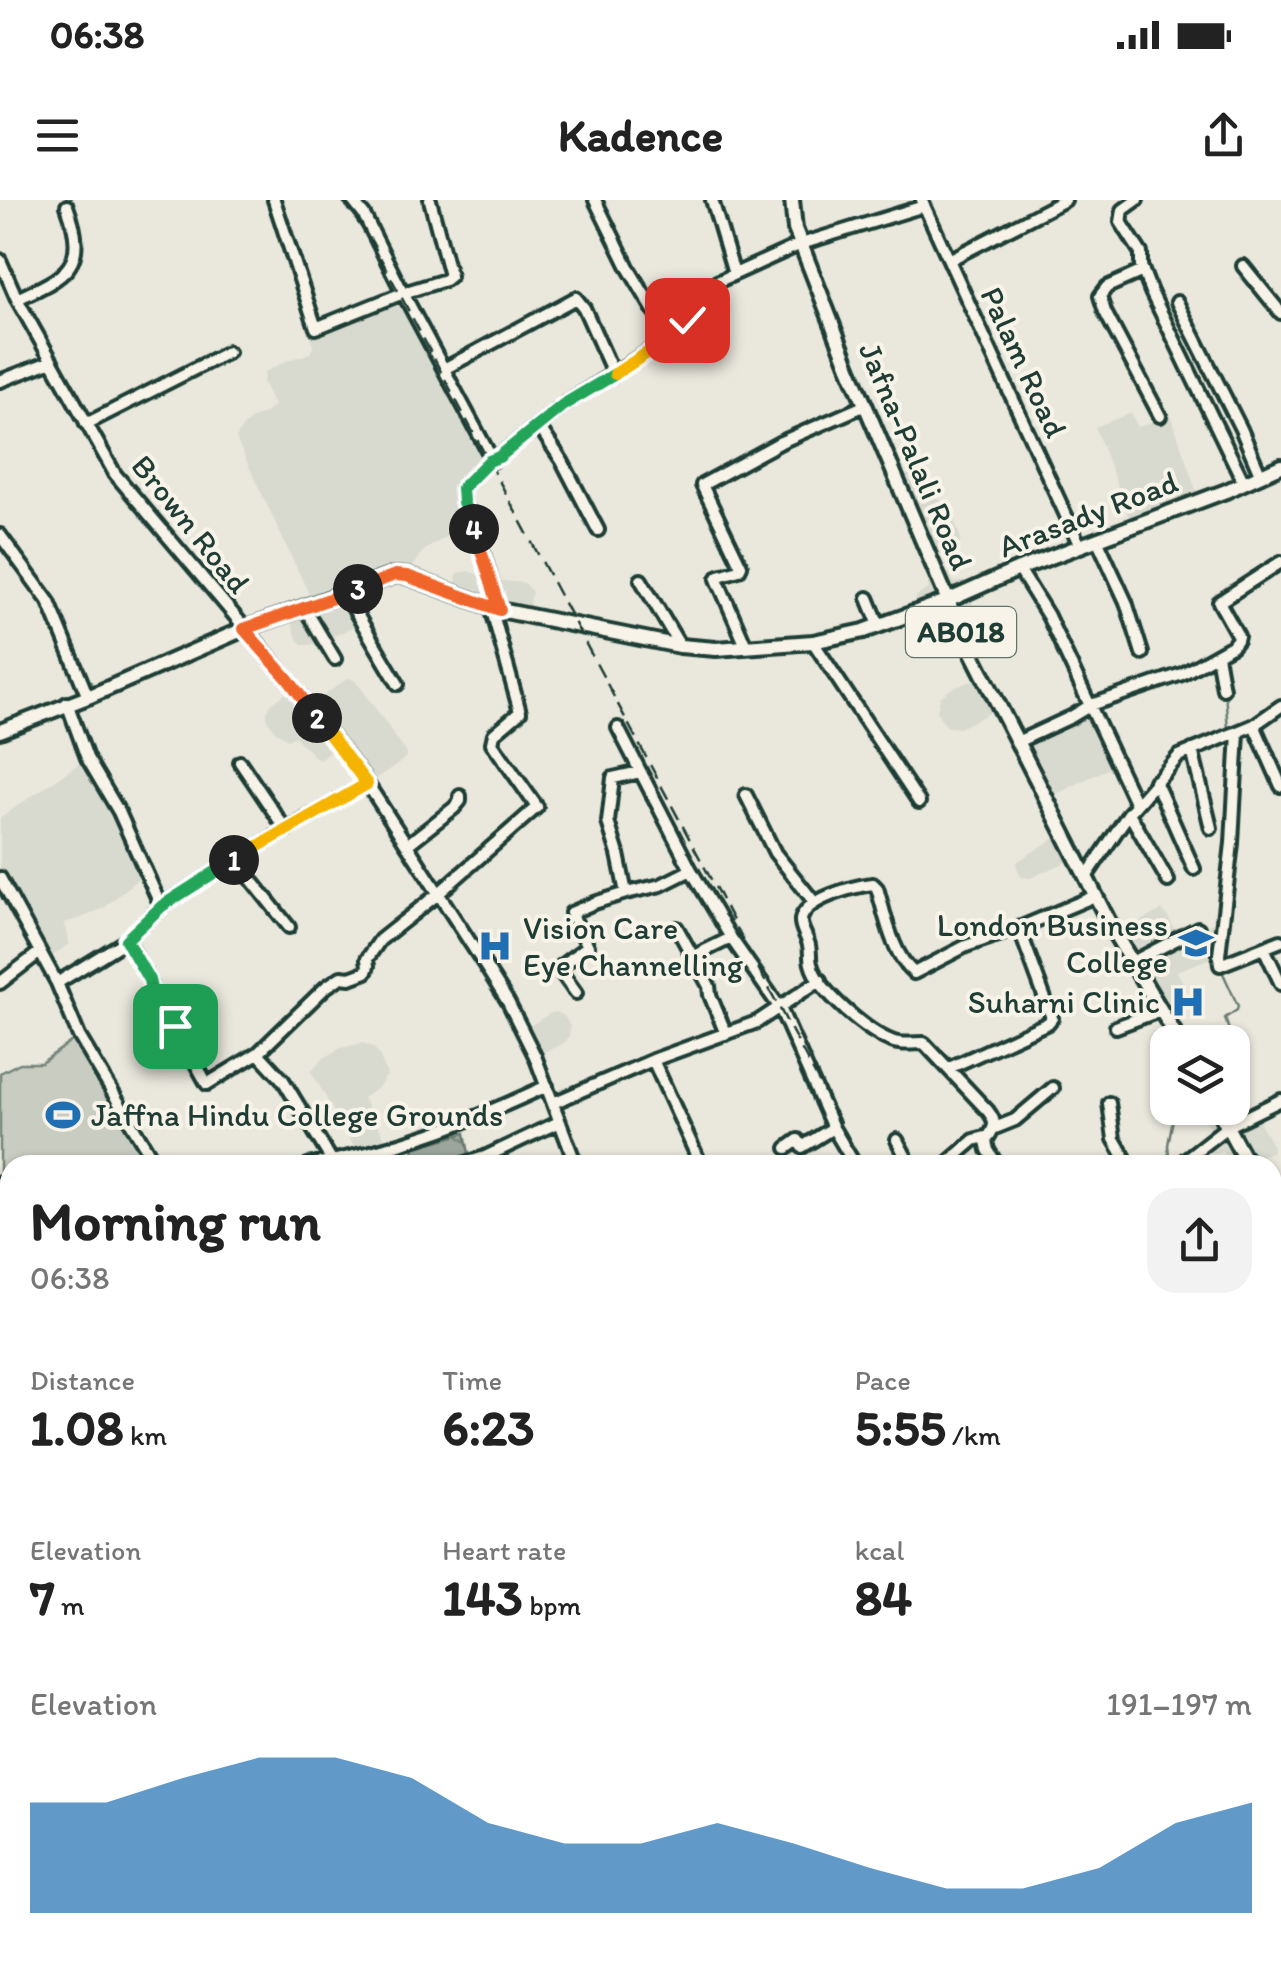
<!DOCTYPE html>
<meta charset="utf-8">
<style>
:root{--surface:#fff;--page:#f2f2f2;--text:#222;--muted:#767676;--accent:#1f6fb2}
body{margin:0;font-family:Itim,sans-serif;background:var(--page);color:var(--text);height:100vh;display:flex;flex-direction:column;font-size:38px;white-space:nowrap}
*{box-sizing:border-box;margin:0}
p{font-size:32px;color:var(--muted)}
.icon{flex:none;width:55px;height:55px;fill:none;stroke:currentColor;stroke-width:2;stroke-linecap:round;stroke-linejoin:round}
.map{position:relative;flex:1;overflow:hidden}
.details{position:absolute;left:0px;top:955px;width:1282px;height:810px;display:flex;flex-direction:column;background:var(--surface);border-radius:30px 30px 0 0;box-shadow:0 2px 8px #0004}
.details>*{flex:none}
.controls{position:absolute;left:1150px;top:825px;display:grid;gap:20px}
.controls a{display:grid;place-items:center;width:100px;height:100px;border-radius:20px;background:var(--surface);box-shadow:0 2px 8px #0004;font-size:50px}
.pin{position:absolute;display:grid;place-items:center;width:85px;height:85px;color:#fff;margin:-42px;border-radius:20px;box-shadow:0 5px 15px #0006}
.km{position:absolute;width:50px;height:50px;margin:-25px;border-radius:50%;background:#222;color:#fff;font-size:28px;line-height:50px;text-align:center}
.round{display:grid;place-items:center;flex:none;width:105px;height:105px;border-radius:30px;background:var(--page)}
.summary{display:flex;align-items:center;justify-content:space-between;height:170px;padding:0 30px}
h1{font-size:55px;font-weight:700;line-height:75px}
.metrics{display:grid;grid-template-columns:repeat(3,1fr);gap:15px;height:170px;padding:10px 30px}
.metrics div{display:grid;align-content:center}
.metrics b{font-size:50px;font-weight:700}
.metrics small{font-size:28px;font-weight:400}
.metrics p{font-size:28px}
.chart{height:280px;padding:20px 30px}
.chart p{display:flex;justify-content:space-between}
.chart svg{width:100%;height:180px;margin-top:10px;fill:var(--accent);opacity:.7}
.status{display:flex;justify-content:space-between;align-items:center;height:70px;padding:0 50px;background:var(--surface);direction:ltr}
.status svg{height:28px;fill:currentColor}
header{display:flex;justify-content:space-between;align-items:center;height:130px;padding:0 30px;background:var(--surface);font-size:45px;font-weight:700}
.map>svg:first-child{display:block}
.built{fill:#d9dacf}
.pitch{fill:#c8ccc1;stroke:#74847a;stroke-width:2.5}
.water{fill:url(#water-waves);stroke:#6a7c72;stroke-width:2.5}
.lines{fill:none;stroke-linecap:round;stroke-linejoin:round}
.stream{stroke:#6a7c72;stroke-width:2.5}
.minor-casing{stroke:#1f3d34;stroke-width:18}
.major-casing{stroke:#1f3d34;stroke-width:20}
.minor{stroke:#f7f3e8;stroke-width:10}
.major{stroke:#f7f3e8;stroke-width:12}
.rail{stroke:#1f3d34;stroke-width:2.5;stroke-dasharray:15 8;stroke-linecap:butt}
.split-1-casing{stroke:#fff;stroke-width:20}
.split-2-casing{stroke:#fff;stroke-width:20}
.split-3-casing{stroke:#fff;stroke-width:20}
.split-4-casing{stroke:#fff;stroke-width:20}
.split-5-casing{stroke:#fff;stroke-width:20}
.split-6-casing{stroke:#fff;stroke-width:20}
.split-1{stroke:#22a559;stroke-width:12}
.split-2{stroke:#f5b400;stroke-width:12}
.split-3{stroke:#f0652b;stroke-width:12}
.split-4{stroke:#f0652b;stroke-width:12}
.split-5{stroke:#22a559;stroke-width:12}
.split-6{stroke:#f5b400;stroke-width:12}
.labels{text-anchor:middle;stroke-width:8;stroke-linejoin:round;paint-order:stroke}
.shield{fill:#f7f3e8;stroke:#60746a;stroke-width:2.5}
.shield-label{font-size:30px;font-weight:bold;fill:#1f3d34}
.street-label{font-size:32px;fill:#1f3d34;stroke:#f7f3e8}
.poi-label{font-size:32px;fill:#1f3d34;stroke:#f7f3e8;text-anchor:end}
</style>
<div class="status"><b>06:38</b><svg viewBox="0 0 49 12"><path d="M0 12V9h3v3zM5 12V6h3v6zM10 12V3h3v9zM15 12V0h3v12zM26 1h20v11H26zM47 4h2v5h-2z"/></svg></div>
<header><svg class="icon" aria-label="menu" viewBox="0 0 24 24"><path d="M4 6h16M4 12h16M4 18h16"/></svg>Kadence<svg class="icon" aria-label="share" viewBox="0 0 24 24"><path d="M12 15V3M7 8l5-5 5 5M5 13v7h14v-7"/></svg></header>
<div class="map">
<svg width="1281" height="1765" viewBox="0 0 1281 1765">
<defs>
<pattern id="water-waves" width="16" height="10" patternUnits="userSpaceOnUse" patternTransform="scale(2.5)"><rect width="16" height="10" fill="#9ca69c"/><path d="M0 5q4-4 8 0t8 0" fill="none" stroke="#7f8880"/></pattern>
</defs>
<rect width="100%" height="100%" fill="#eae8dd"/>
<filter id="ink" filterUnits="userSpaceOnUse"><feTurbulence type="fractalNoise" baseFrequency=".01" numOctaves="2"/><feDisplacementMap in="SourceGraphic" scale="20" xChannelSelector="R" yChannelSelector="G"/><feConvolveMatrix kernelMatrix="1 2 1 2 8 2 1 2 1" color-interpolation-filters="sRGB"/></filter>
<g filter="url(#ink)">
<path class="built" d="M399 95 489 261 462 288V315L457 330 422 352 407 376 346 393 358 416 357 425 317 444 303 445 297 439 288 412 313 403 236 239 242 227 253 218 266 213 274 205 263 182 265 172 288 160 310 153 313 147 311 138 316 128Z
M1131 213 1138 227 1171 215 1198 296 1131 322 1095 227Z
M918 269 936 296 950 308 961 339 959 345 930 359 897 280Z
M468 371 493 380 525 383 532 392 527 416 455 393 457 373Z
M941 372 949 373 954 382H966L973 397V403L966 409V419L960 429 953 432 939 427 920 428 914 422 911 413 917 396 928 389V379Z
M984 476 1000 508 959 528 948 527 942 521 937 512 940 497 951 489Z
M348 478 353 479 362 489 406 552V557L398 564 367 584 336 544 323 558 318 560 295 537 288 539 276 532 267 520V512L270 505 294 487 309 506Z
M1091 505 1117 564 1045 600 1017 542Z
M87 558 146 672 104 708 82 718 64 723 68 739V745L45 761 0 678V618Z
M1063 633 1076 658 1030 678 1021 677 1016 665 1018 661Z
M1162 710 1167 715 1180 739 1225 717 1219 755 1177 771 1187 790 1159 811 1115 734Z
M556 812 563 815 568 822 570 828 569 837 563 844 535 856 523 831 548 814Z
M363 843 373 847 380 856 387 875 378 888 363 898 389 946 410 942 415 965H392L389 947 359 956 311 871 321 860 340 848Z
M1196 908H1217L1229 925 1255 914 1273 946V951L1246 962 1243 953 1230 961 1222 952 1213 955 1205 945 1216 935Z
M331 1755H481L485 1759 490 1755H526L513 1765H326L334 1761Z
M769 1755H1167L1172 1765H890L885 1761 873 1765H758Z"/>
<path class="pitch" d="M79 836 156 965H10V1001L0 982V873L20 863H41Z"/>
<path class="water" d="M465 933 470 959 451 965H418L413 948Z"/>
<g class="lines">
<path class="stream" d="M1225 492 1228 529
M1229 537 1232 564
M1224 758 1230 701
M1222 771 1238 806 1237 810 1225 818 1231 837 1228 842
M1170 965 1168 945 1175 908
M1272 1160 1281 1169
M1272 1693 1281 1694"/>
<g class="minor-casing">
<path id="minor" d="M274 0 316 128 403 93 493 261 563 205 670 138 717 82 801 44 924 6
M352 0 364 15 403 93 445 80 450 76 430 0
M595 0 629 69 670 138
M712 0 734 74
M1137 0 1123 10 1121 22 1141 53V66L1151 92 1244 283
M922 1 1080 346
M0 60 17 99 115 274 288 479 363 577 486 767 508 802 535 856 576 965
M949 60 1065 0
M1243 66 1281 113
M1143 71 1107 87 1100 96 1105 112 1160 216
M17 99C67 76 89 66 67 6
M1177 102 1241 229 1261 276
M444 169 576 98 584 108 614 175
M0 181 52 161
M86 224 228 152
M538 225 562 261 598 330
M493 261H489L462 288 463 302 478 337 500 410
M0 335 49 402 88 497
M1097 339 1126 402 1142 453
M1019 369 1048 416 1136 604
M641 380 680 446
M345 394 398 484
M868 398 879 425
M304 407 335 459
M813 442 919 602
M746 446 717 379 719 376 739 370 741 366 702 285 781 242 866 205
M1217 455 1223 489
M67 503 87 558 119 612 161 706
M1254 525 1281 586
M618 528 691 670 731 738 780 808 833 928 855 965
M1238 532 1232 643 1219 755 1220 765 1281 741
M1017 542 1071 517 1091 505 1182 474 1232 446 1237 440 1238 436 1219 402 1281 362
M1192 550 1211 628
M240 562 286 630
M640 572 613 578 608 622 618 654 626 693 661 685 691 670
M1155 581 1194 669
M746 595 775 653 815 703
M1129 613 1168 681
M407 645 454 608 460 601V596
M235 659 289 727
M1086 677 1129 613 1179 556 1254 525 1281 506
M0 678 57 783 79 836 156 965
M677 728 709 786 710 795 726 834
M127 740 149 780 155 809 175 826 207 884 258 853 326 787 341 777 350 778 366 772 368 766 367 759 380 740 438 694 537 607 492 543 494 534 520 512 491 407
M1264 748 1281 784
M694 756 731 738
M1131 763 1198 728
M0 783 40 752
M57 783 127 740 161 706 235 659 367 584
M576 793 558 768 588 746 571 713 594 703 626 693
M1116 827 1159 811
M258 853 283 880 332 961
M653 860 701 965
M949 868 1048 823 1052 818 1019 728 1095 696
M553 903 653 860 757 822 820 780
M1109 903 1114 939 1129 965
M995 928 1015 920 1053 888
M897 940 910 965
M389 947 392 965
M787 948 798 940 802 947 833 928
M308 965C396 951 467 923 547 886
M459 965 485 957 559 922
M945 965 974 940 989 936
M997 965 988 950 986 941C994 928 998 924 988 911L924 843C914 843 903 845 894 842 868 833 818 791 811 764 809 757 811 749 808 742 806 735 800 727 801 720 804 699 855 686 873 684L877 688C885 714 892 755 914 773L966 746 1019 728
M1178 965 1228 926 1281 900
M0 982 10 1001
M0 1014 10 1007
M1272 1208 1281 1204
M1274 1326 1281 1322
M0 1328 10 1323
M0 1521 10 1517
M0 1568 10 1586
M0 1692 10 1684
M48 1755 50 1765
M625 1755 628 1765
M770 1755 775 1765
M1167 1755 1172 1765
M326 1765 348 1755
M478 1765 490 1755
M676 1765 692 1755"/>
</g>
<g class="major-casing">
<path id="major" d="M792 0 795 29 801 44 849 167 960 429 1115 734 1180 842
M0 531 88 497 244 429 395 375 407 376 500 410 680 446 716 449 813 442 864 431 947 401 1019 369 1226 291 1281 266
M1217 908 1248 965
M1272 1010 1281 1027
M0 1234 10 1249
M1272 1552 1281 1542
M410 1755 415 1765
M0 1757 17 1765
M960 1765 977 1755"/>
</g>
<use href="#minor" class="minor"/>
<use href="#major" class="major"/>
<path class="rail" d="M342 0 372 42 863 965
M1272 1514 1281 1518"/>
</g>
</g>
<g class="lines" filter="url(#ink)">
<g class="split-1-casing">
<path id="split-1" d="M175 826 155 808 149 780 126 740 162 706 234 660"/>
</g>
<g class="split-2-casing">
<path id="split-2" d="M234 660 367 584 317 518"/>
</g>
<g class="split-3-casing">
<path id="split-3" d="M317 518 288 479 244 429 358 389"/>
</g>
<g class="split-4-casing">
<path id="split-4" d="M358 389 395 375 407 376 500 410 474 329"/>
</g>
<g class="split-5-casing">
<path id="split-5" d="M474 329 463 302 462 288 489 261 499 257 563 205 615 174"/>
</g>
<g class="split-6-casing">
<path id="split-6" d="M615 174 670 138 687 120"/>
</g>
<use href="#split-1" class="split-1"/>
<use href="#split-2" class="split-2"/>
<use href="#split-3" class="split-3"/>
<use href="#split-4" class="split-4"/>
<use href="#split-5" class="split-5"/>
<use href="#split-6" class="split-6"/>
</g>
<defs>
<g id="university-bare" transform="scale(2.7)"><path d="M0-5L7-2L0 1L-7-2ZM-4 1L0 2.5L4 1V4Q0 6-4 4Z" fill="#1f6fb2" stroke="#f7f3e8" stroke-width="2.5" paint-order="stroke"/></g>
<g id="hospital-bare" transform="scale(2.7)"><path d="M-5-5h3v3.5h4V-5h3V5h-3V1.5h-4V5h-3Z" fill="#1f6fb2" stroke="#f7f3e8" stroke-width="2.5" paint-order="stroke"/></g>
<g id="stadium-bare" transform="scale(2.7)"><path d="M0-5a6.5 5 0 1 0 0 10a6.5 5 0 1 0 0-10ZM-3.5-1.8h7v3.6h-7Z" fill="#1f6fb2" stroke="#f7f3e8" stroke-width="2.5" paint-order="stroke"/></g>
</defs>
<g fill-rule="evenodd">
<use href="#university-bare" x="1196" y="743"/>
<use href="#hospital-bare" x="495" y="746"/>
<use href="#hospital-bare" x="1188" y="802"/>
<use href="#stadium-bare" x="63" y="915"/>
</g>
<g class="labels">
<rect class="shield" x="906" y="407" width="110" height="50" rx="8"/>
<g class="shield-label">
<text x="961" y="442">AB018</text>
</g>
<g class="street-label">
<text transform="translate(1024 162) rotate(65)" y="11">Palam Road</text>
<text transform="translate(916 256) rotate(67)" y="11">Jafna-Palali Road</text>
<text transform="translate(1088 314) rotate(-21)" y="11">Arasady Road</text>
<text transform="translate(191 324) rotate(51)" y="11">Brown Road</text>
</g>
<g class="poi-label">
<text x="1168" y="736">London Business<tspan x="1168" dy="37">College</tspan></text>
<text x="523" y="739" text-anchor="start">Vision Care<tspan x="523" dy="37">Eye Channelling</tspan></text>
<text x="1160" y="813">Suharni Clinic</text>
<text x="91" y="926" text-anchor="start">Jaffna Hindu College Grounds</text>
</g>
</g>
</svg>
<div class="controls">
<a><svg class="icon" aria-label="layers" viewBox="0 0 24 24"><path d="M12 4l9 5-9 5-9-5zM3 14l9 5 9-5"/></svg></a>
</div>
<div class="pin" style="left:175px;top:826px;background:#1e9e55"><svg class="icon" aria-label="arrive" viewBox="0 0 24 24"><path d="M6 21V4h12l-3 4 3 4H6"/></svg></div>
<div class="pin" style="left:687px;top:120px;background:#d93025"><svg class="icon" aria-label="check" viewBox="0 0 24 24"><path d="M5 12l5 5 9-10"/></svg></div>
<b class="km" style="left:234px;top:660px">1</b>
<b class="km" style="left:317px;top:518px">2</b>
<b class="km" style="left:358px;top:389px">3</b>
<b class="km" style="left:474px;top:329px">4</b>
<section class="details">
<div class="summary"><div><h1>Morning run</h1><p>06:38</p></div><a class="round"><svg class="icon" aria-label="share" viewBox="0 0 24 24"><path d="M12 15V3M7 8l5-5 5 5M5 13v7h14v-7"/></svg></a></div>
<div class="metrics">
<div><p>Distance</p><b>1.08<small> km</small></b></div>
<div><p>Time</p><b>6:23</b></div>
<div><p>Pace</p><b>5:55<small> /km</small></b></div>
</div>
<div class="metrics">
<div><p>Elevation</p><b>7<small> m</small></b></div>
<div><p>Heart rate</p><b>143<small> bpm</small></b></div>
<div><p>kcal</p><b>84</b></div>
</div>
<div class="chart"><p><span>Elevation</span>191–197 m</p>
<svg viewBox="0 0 160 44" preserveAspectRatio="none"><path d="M0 44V17L10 17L20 11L30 6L40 6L50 11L60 22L70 27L80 27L90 22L100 27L110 33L120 38L130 38L140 33L150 22L160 17V44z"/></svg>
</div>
</section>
</div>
